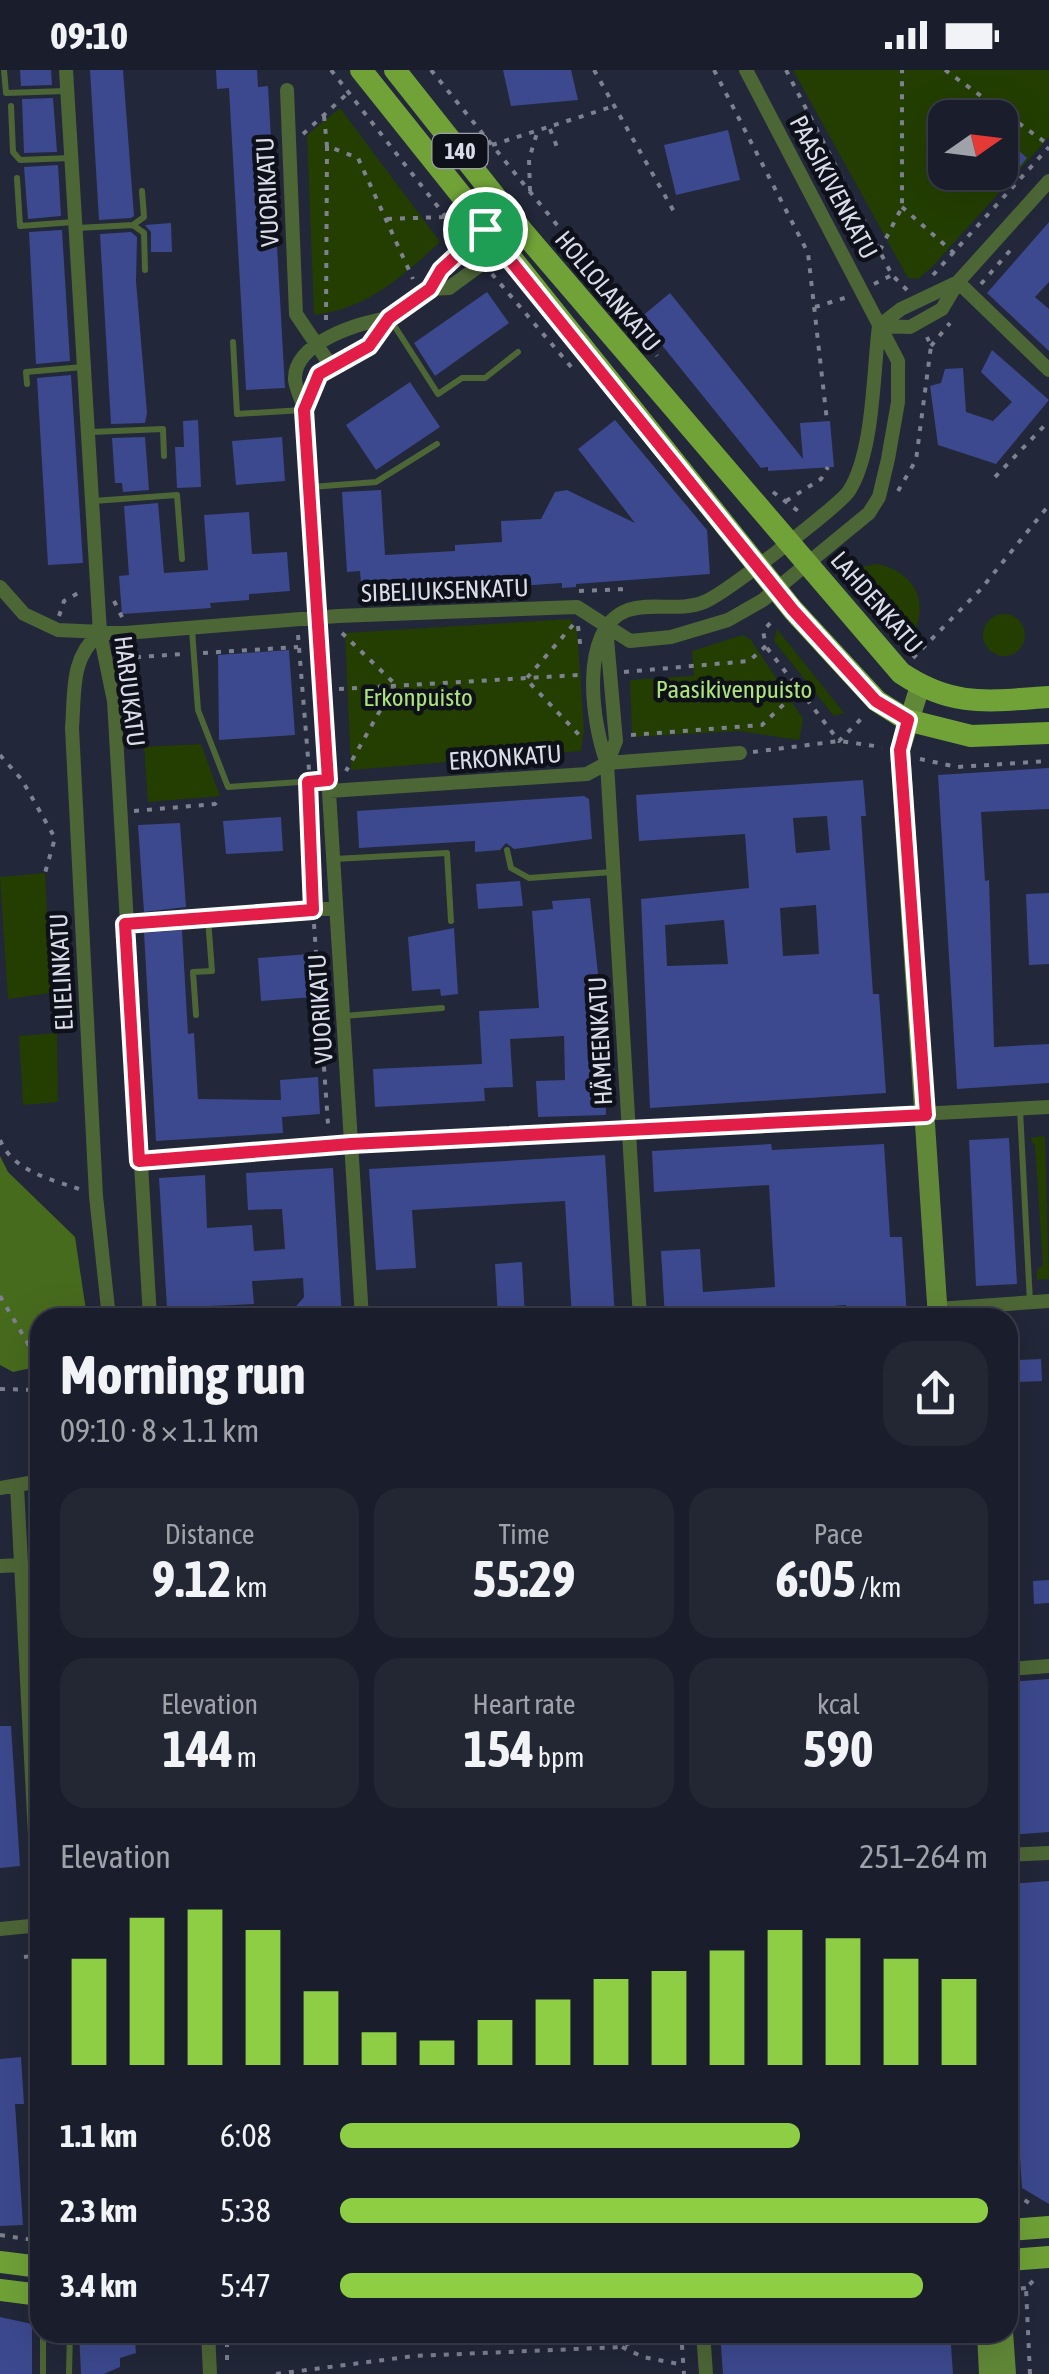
<!DOCTYPE html>
<meta charset="utf-8">
<style>
:root{--surface:#1a1d2b;--page:#232633;--text:#f1f3f6;--muted:#9fa2a9;--line:#383b47;--accent:#8dce44}
body{margin:0;font-family:"Asap Condensed",sans-serif;background:var(--page);color:var(--text);height:100vh;display:flex;flex-direction:column;font-size:38px;white-space:nowrap}
*{box-sizing:border-box;margin:0}
p{font-size:32px;color:var(--muted)}
.icon{flex:none;width:55px;height:55px;fill:none;stroke:currentColor;stroke-width:2;stroke-linecap:round;stroke-linejoin:round}
.map{position:relative;flex:1;overflow:hidden}
.details{position:absolute;left:30px;top:1238px;width:988px;height:1035px;display:flex;flex-direction:column;background:var(--surface);border-radius:30px;box-shadow:0 10px 40px #0002,0 0 0 2px var(--line)}
.details>*{flex:none}
.needle{width:65px;rotate:76deg}
.tools{position:absolute;left:928px;top:30px;display:grid;gap:20px}
.tools a{display:grid;place-items:center;width:90px;height:90px;border-radius:20px;background:var(--surface);box-shadow:0 10px 40px #0002,0 0 0 2px var(--line);font-size:50px}
.pin{position:absolute;display:grid;place-items:center;width:85px;height:85px;color:#fff;margin:-42px;border:5px solid #fff;border-radius:50%;box-shadow:0 2px 10px #0007}
.round{display:grid;place-items:center;flex:none;width:105px;height:105px;border-radius:30px;background:var(--page)}
.head{display:flex;align-items:center;justify-content:space-between;height:170px;padding:0 30px}
h1{font-size:55px;font-weight:700;line-height:75px}
.figures{display:grid;grid-template-columns:repeat(3,1fr);gap:15px;height:170px;padding:10px 30px}
.figures div{display:grid;align-content:center;border-radius:25px;background:var(--page);text-align:center}
.figures b{font-size:50px;font-weight:700}
.figures small{font-size:28px;font-weight:400}
.figures p{font-size:28px}
.chart{height:280px;padding:20px 30px}
.chart p{display:flex;justify-content:space-between}
.chart svg{width:100%;height:180px;margin-top:10px;stroke:var(--accent);stroke-width:6}
ul{padding:0 30px;list-style:none;font-size:32px}
li{display:grid;grid-template-columns:160px 120px 1fr;align-items:center;height:75px}
li i{height:25px;border-radius:12px;background:var(--accent)}
.status{display:flex;justify-content:space-between;align-items:center;height:70px;padding:0 50px;background:var(--surface);direction:ltr}
.status svg{height:28px;fill:currentColor}
.map>svg:first-child{display:block}
.green{fill:#233e00;fill-rule:evenodd}
.forest{fill:#476b1d}
.building{fill:#3c498e;fill-rule:evenodd}
.lines{fill:none;stroke-linecap:round;stroke-linejoin:round}
.path{stroke:#7d8190;stroke-width:4;stroke-dasharray:5 8;stroke-linecap:butt}
.lane{stroke:#4d6636;stroke-width:6}
.street{stroke:#4d6636;stroke-width:14}
.secondary{stroke:#618838;stroke-width:20}
.primary{stroke:#70a237;stroke-width:22}
.route-casing{stroke:#fff;stroke-width:20}
.route{stroke:#e11d48;stroke-width:12}
.labels{text-anchor:middle;stroke-width:9;stroke-linejoin:round;paint-order:stroke}
.shield{fill:#0e1119;stroke:#9da0ab;stroke-width:2.5}
.shield-label{font-size:22px;font-weight:bold;fill:#dadde9}
.street-label{font-size:25px;fill:#dadde9;stroke:#0e1119}
.park-label{font-size:25px;fill:#aee37c;stroke:#0e1119}
</style>
<div class="status"><b>09:10</b><svg viewBox="0 0 49 12"><path d="M0 12V9h3v3zM5 12V6h3v6zM10 12V3h3v9zM15 12V0h3v12zM26 1h20v11H26zM47 4h2v5h-2z"/></svg></div>
<div class="map">
<svg width="1049" height="2304" viewBox="0 0 1049 2304">
<rect width="100%" height="100%" fill="#222739"/>
<path class="green" d="M793 0H1049V67L932 197 918 209 908 208ZM945 48H1000V102H945Z
M340 38 440 172C400 208 369 238 314 245L307 65Z
M878 494C914 502 930 531 913 565L853 498Z
M983 565a21 21 0 1 1 42 0a21 21 0 1 1-42 0Z
M570 549 577 560 584 659 581 681 351 700 345 563Z
M777 559 844 643 834 646 774 571Z
M743 565 751 570 803 649 799 670 739 661 632 667 630 610 694 606 692 581Z
M201 674 220 726 148 732 144 677Z
M45 803 51 923 8 929 0 807Z
M57 963 58 1032 23 1035 19 966Z
M1045 1066 1049 1209 1037 1210V1200L1043 1195 1035 1076 1030 1068Z"/>
<path class="forest" d="M0 1086 8 1102 75 1167 87 1247 40 1248V1296L13 1302 0 1295Z"/>
<path class="building" d="M20 0H51L52 15 21 16Z
M90 0H123L134 146 131 148 99 150Z
M216 0H257L258 17 268 16 285 318 246 320 229 18 217 19Z
M503 0H571L578 30 511 36Z
M53 28 57 82 24 83 22 29Z
M728 60 740 110 676 125 664 75Z
M1013 75 1027 88 1015 103 1000 88Z
M58 95 61 146 28 149 24 97Z
M1049 152V212L1035 227 1049 239V281L987 223Z
M171 153 172 182H151V162L145 155Z
M62 160 70 291 36 294 29 162Z
M131 162 137 167 136 211 147 343 145 353 111 354 100 164Z
M487 222 509 253 435 306 414 273Z
M670 223 803 389 800 353 830 351 834 397 768 401V397L761 398 640 248Z
M992 280 1049 330 996 394 938 375 930 316 941 313 945 299 963 298 966 342 993 351 1012 332 981 302Z
M71 305 83 493 48 495 37 308Z
M410 312 440 357 376 400 346 355Z
M198 350 201 417 177 418 175 377H184L183 351Z
M615 350 707 460 710 504 576 514V517L562 518V513L362 527 360 501 347 502 342 422 381 420 385 485 455 481V475L502 472 501 451 541 449 555 422 567 420 635 453 578 379Z
M145 367 149 420 123 422 122 413H115L112 368Z
M282 367 285 411 236 415 232 371Z
M158 433 164 503 208 500 204 445 249 442 252 484 287 482 290 521 249 524V530L210 533 211 538 122 544 119 506 129 505 124 436Z
M289 580 295 665 219 670 218 585Z
M1049 698V739L981 742 985 811 989 810 994 977 1049 974V1013L957 1019 938 705Z
M863 710 866 746H861L873 924H879L886 1023 650 1038 641 829 749 818 745 764 639 771 636 725ZM827 746 830 780 796 783 793 748ZM816 835 819 884 783 886 780 838ZM724 850 728 894 667 896 665 855Z
M584 726 589 729 592 769 514 779 506 773 500 780 475 782V771L359 778 357 741Z
M281 747 283 781 226 784 223 751Z
M180 753 186 837 144 842 138 755Z
M520 811 523 836 478 839 476 814Z
M1049 823V894L1029 895 1026 824Z
M590 828 603 951 606 1045 538 1047 536 1011 565 1010 564 966 510 969 513 1017 484 1018 485 1031 375 1037 373 999 482 994 479 941 539 938 532 841 553 839 552 831Z
M454 858 458 924 441 926 440 919 412 921 408 867Z
M182 860 188 964 194 963 198 1029 281 1030 280 1010 318 1007 320 1044 282 1047 283 1063 156 1071 144 863Z
M309 884 313 927 261 931 258 888Z
M1009 1068 1017 1214 976 1216 969 1070Z
M771 1074 772 1080 884 1074 890 1167H902L907 1248H847L846 1235 665 1248 661 1181 700 1179 703 1222 775 1217 769 1115 654 1122 652 1081Z
M605 1085 615 1248H572L565 1131 412 1140 416 1198 376 1200 369 1099Z
M333 1098 342 1248H286L304 1227 303 1208 252 1211 254 1234 167 1238 159 1108 205 1105 207 1158 252 1155 254 1181 285 1179 282 1139 248 1140 246 1103Z
M522 1192 525 1248H498L495 1194Z
M1041 1289 1042 1311 1019 1312 1018 1290Z
M1049 1510V1533L1034 1534 1033 1511Z
M1049 1609V1762L1008 1765V1612Z
M0 1656H11L20 1796 0 1798Z
M1049 1811V2134L1022 2118 1008 1901V1814Z
M21 1987 24 2034H15L23 2155 0 2156V1989Z
M0 2247 32 2254V2304H0Z
M79 2262 135 2270 136 2283 120 2288V2297L104 2304H81Z
M720 2262H950L953 2304H723Z"/>
<g class="lines">
<path class="path" d="M331 0 460 165
M431 0 631 246 657 286
M594 0 677 147
M714 0 808 183 827 351
M786 0 892 205 908 221
M945 0 1049 75
M324 46 327 76
M550 59 559 82
M303 64 348 23
M492 75 611 37
M530 121 529 89 537 63
M902 137 955 184
M387 149 443 147 450 142
M880 180 902 137V0
M492 204 573 299
M933 205 1049 77
M874 214 892 205
M981 214 1014 176
M815 237 848 227
M326 250 327 76 358 88 413 209
M931 276 950 253
M995 407 1049 351
M898 421 916 390 931 276 927 267
M773 422 802 444
M786 431 821 409 828 397
M839 489 894 561
M579 521 626 519
M114 531 123 549
M59 546 64 531 80 522
M573 555 526 609 583 669
M578 556 581 581
M342 563 395 614 346 701
M298 565 309 700
M767 578 839 671 865 645
M203 583 298 577
M123 588 183 584
M913 588 981 519 1049 435
M624 602 749 591 766 576 763 561 774 549
M339 619 579 605
M631 665 762 655 801 618
M753 682 839 671 882 677
M0 685 22 710 55 768 45 803
M920 689 957 697 1049 691
M307 724 312 825
M134 741 215 734 220 726
M314 854 328 1054
M0 1070C13 1101 50 1109 79 1119
M0 1226 40 1294
M0 1319 40 1320
M40 1443V1496
M24 1887 40 1885
M1008 2032 1014 2123 1035 2137
M0 2165 40 2171
M1008 2220 1026 2218
M180 2262 191 2272
M681 2262 684 2304
M240 2265 280 2262
M221 2271 240 2262
M622 2277 643 2287 684 2295
M227 2290V2271
M276 2304 414 2286 622 2277 650 2262
M1030 2304 1026 2218 1036 2208"/>
<path class="lane" d="M4 0 6 23 66 21
M11 36 13 82 20 90 70 88
M17 108 20 156 74 152
M133 155 144 163 145 200
M77 158 133 155 144 147 142 121
M390 249 438 324 462 308H485L518 282
M233 272 237 344 303 340
M27 314 26 302 83 297
M91 362 163 359 164 386
M311 417 376 412 437 374
M93 431 177 425 182 489
M192 560 198 640 228 717 328 710
M507 780 511 798 529 808 612 802
M334 789 447 783 451 851
M196 945 193 902 212 901 208 849
M344 946 442 938
M1020 1040 1030 1232
M43 2304V2262
M69 2304 70 2262"/>
<path class="street" d="M66 0 100 563 114 631 150 1248
M287 20 296 244 331 296
M958 212 1049 300
M430 219 449 218 524 163
M879 256 910 257 942 239 958 212 1049 111
M879 256 901 239 958 212
M305 340 319 305 369 276 389 248 430 219 441 200 490 155
M0 517 24 544 58 560 125 563 338 546 577 537 630 571 671 567 728 550 763 530 869 443 879 427 888 389 898 332V291L746 0
M606 557 616 671 607 693
M100 563C70 588 75 621 72 658L96 1126 109 1248
M329 721 587 704 607 693 740 683
M125 854 336 838
M139 1091 351 1074 1049 1037
M937 1239 1049 1231
M362 1248 305 340C302 331 296 319 295 310 293 272 361 252 389 248
M640 1248 607 693C592 654 578 558 628 540 652 532 680 542 704 532 722 526 840 435 849 421 874 382 873 302 879 256
M17 1416 40 1862
M0 1418 40 1411
M0 1496 21 1495
M1008 1599 1049 1596
M1008 1785 1049 1783
M0 1859 40 1855
M208 2262 210 2304
M703 2262 706 2304"/>
<path class="secondary" d="M920 616 900 680 938 1248
M987 2262 989 2304
M1003 2262 1006 2304"/>
<path class="primary" d="M361 0 793 540 877 631 907 650 971 666 1049 663
M395 0 524 163 901 603C953 638 989 631 1049 627
M1008 2160 1049 2157
M1008 2190 1049 2187
M0 2192 40 2197
M0 2220 40 2225"/>
</g>
<g class="lines">
<g class="route-casing">
<path id="route" d="M485 159 793 540 876 631 908 650 900 680 926 1045 351 1074 139 1091 125 854 313 840 308 712 328 710 304 340 319 304 369 276 389 248 430 219 441 200Z"/>
</g>
<use href="#route" class="route"/>
</g>
<g class="labels">
<rect class="shield" x="432.5" y="64" width="55" height="34" rx="8"/>
<g class="shield-label">
<text x="460" y="89">140</text>
</g>
<g class="street-label">
<text transform="translate(834 117) rotate(62)" y="9">PAASIKIVENKATU</text>
<text transform="translate(267 122) rotate(-93)" y="9">VUORIKATU</text>
<text transform="translate(608 221) rotate(50)" y="9">HOLLOLANKATU</text>
<text transform="translate(445 520) rotate(-2)" y="9">SIBELIUKSENKATU</text>
<text transform="translate(877 532) rotate(49)" y="9">LAHDENKATU</text>
<text transform="translate(130 621) rotate(83)" y="9">HARJUKATU</text>
<text transform="translate(505 687) rotate(-4)" y="9">ERKONKATU</text>
<text transform="translate(61 902) rotate(-93)" y="9">ELIELINKATU</text>
<text transform="translate(320 939) rotate(-94)" y="9">VUORIKATU</text>
<text transform="translate(600 971) rotate(-93)" y="9">HÄMEENKATU</text>
</g>
<g class="park-label">
<text x="734" y="628">Paasikivenpuisto</text>
<text x="418" y="636">Erkonpuisto</text>
</g>
</g>
</svg>
<div class="tools">
<a><svg class="needle" viewBox="-14 -14 28 28"><path d="M0-13l5 13h-10z" fill="#e53935"/><path d="M0 13l5-13h-10z" fill="#9fa2a9"/></svg></a>
</div>
<div class="pin" style="left:485px;top:159px;background:#1e9e55"><svg class="icon" aria-label="arrive" viewBox="0 0 24 24"><path d="M6 21V4h12l-3 4 3 4H6"/></svg></div>
<section class="details">
<div class="head"><div><h1>Morning run</h1><p>09:10 · 8 × 1.1 km</p></div><a class="round"><svg class="icon" aria-label="share" viewBox="0 0 24 24"><path d="M12 15V3M7 8l5-5 5 5M5 13v7h14v-7"/></svg></a></div>
<div class="figures">
<div><p>Distance</p><b>9.12<small> km</small></b></div>
<div><p>Time</p><b>55:29</b></div>
<div><p>Pace</p><b>6:05<small> /km</small></b></div>
</div>
<div class="figures">
<div><p>Elevation</p><b>144<small> m</small></b></div>
<div><p>Heart rate</p><b>154<small> bpm</small></b></div>
<div><p>kcal</p><b>590</b></div>
</div>
<div class="chart"><p><span>Elevation</span>251–264 m</p>
<svg viewBox="0 0 160 44" preserveAspectRatio="none"><path d="M5 44V18M15 44V8M25 44V6M35 44V11M45 44V26M55 44V36M65 44V38M75 44V33M85 44V28M95 44V23M105 44V21M115 44V16M125 44V11M135 44V13M145 44V18M155 44V23"/></svg>
</div>
<ul>
<li><b>1.1 km</b>6:08<i style="width:71%"></i></li>
<li><b>2.3 km</b>5:38<i style="width:100%"></i></li>
<li><b>3.4 km</b>5:47<i style="width:90%"></i></li>
</ul>
</section>
</div>
